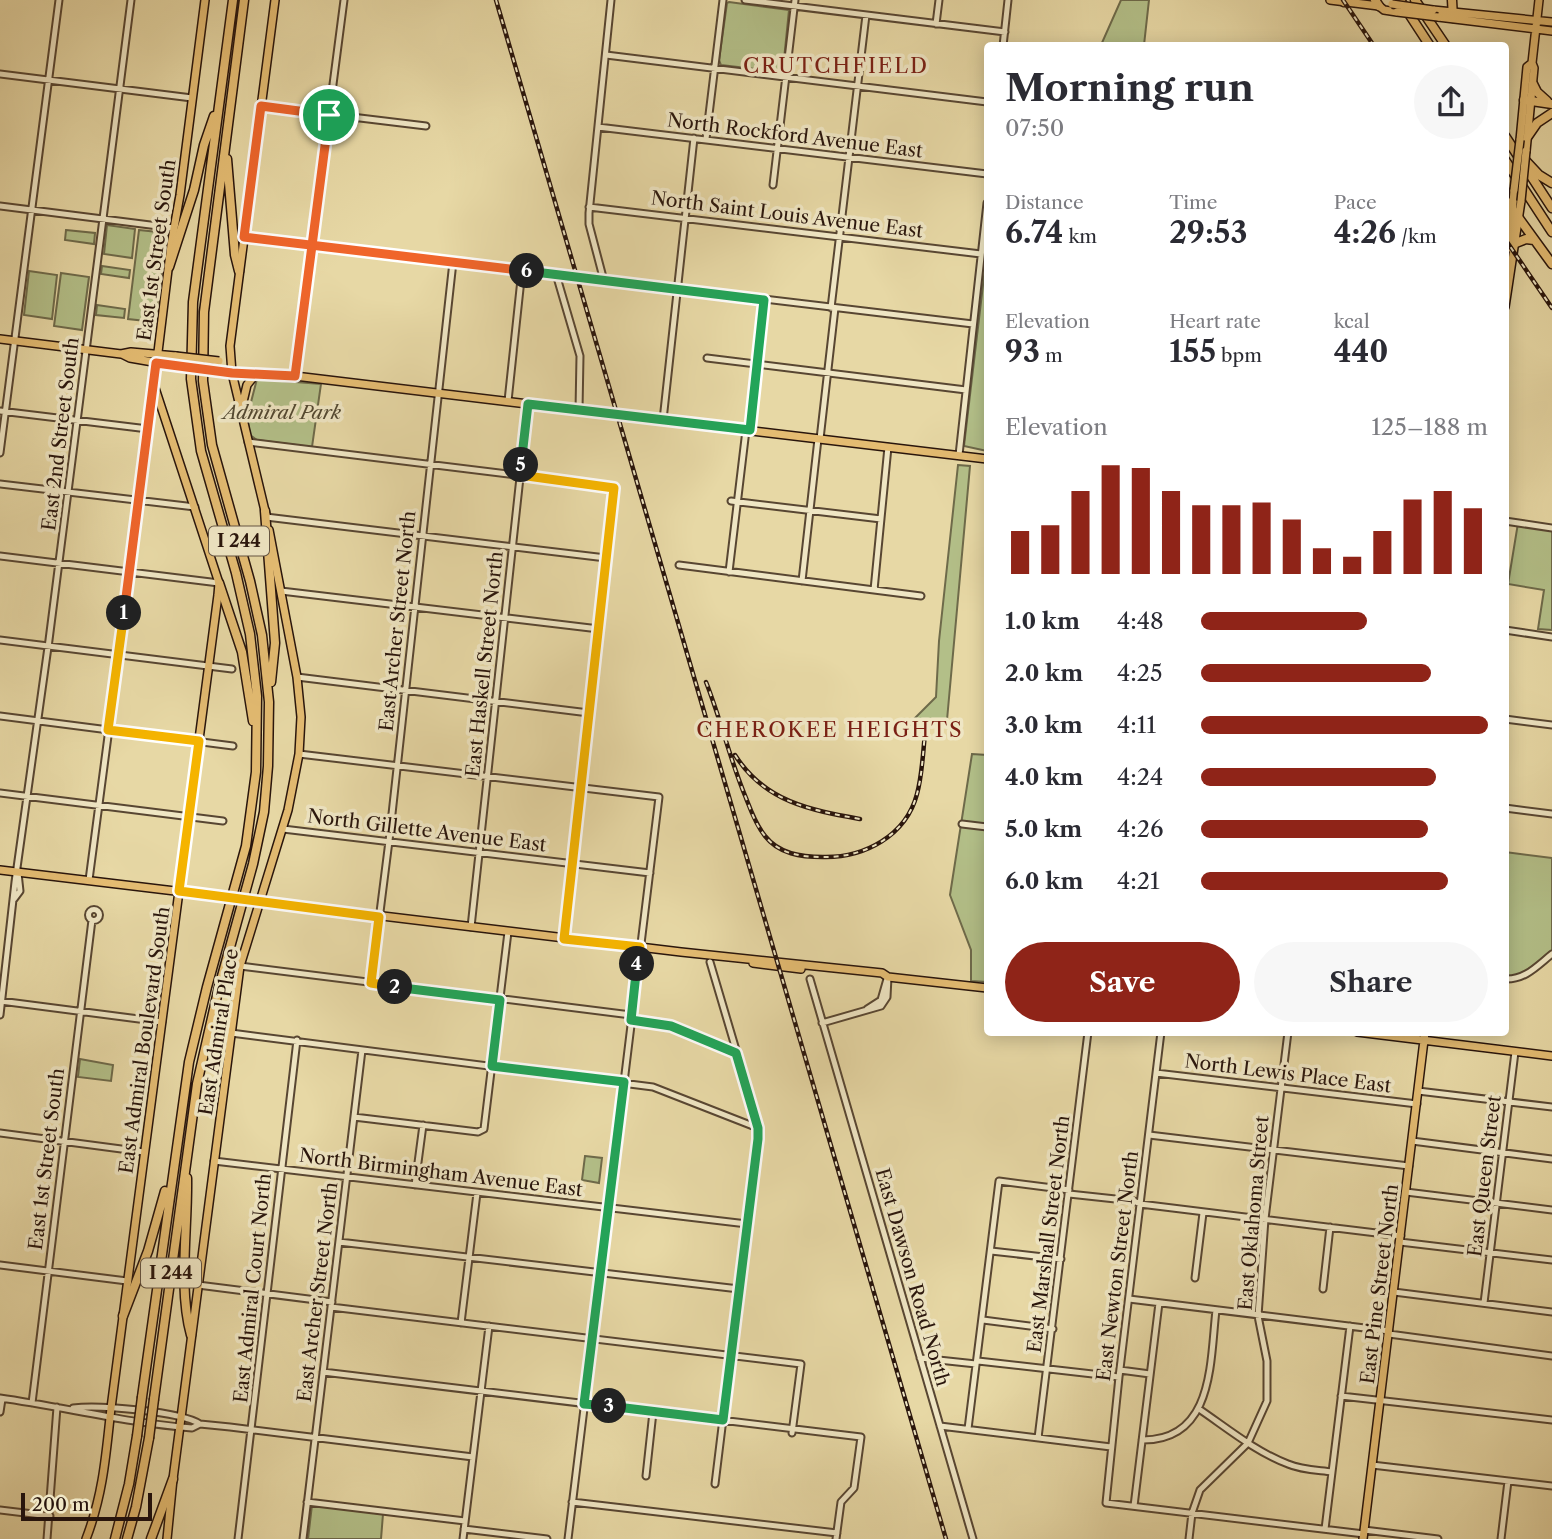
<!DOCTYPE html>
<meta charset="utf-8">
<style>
:root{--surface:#fff;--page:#f7f7f7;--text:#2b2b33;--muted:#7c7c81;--accent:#8f2418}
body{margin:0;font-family:"Libre Caslon Text",serif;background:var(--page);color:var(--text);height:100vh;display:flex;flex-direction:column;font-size:26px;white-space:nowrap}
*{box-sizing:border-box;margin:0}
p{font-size:23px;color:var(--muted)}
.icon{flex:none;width:38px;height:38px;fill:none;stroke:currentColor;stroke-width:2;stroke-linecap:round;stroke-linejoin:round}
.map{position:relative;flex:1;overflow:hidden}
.side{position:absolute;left:984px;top:42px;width:525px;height:994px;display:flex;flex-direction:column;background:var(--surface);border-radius:7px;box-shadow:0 4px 18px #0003}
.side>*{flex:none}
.scale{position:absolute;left:21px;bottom:18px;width:131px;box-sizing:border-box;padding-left:7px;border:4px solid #29150c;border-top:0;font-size:19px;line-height:24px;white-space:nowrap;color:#29150c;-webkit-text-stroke:5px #efe6c4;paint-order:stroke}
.pin{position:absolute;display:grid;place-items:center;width:60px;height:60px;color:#fff;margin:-30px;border:4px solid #fff;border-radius:50%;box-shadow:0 2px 7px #0007}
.km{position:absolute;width:35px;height:35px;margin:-18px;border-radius:50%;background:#222;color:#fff;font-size:19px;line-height:35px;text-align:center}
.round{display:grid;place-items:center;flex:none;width:74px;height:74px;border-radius:37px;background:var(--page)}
.head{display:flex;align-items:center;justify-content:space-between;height:119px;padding:0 21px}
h1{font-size:38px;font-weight:700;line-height:52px}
.stats{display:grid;grid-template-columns:repeat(3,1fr);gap:10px;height:119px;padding:7px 21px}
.stats div{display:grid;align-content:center}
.stats b{font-size:30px;font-weight:700}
.stats small{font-size:19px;font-weight:400}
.stats p{font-size:19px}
.chart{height:196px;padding:14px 21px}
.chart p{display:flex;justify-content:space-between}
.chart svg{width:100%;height:126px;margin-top:7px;stroke:var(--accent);stroke-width:6}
.cta{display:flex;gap:14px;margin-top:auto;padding:14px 21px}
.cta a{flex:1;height:80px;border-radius:42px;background:var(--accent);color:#fff;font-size:28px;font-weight:700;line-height:80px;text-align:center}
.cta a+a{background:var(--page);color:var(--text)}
ul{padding:0 21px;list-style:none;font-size:23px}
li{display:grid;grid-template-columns:112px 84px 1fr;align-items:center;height:52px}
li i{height:18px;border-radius:9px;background:var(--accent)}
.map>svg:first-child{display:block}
.green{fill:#b3bf88;stroke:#6e6a4a;stroke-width:2}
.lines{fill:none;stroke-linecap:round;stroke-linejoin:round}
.minor-casing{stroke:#584632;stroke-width:9}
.major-casing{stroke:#29150c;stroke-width:10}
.highway-casing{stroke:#29150c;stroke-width:11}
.minor{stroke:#efe6c4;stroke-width:5}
.major{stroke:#e4bc72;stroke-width:7}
.highway{stroke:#e4bc72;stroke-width:8}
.rail-casing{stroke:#29150c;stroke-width:4.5}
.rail{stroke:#efe6c4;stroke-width:2;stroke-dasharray:5;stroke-linecap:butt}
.major-bridge-casing{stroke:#29150c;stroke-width:10;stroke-linecap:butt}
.highway-bridge-casing{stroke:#29150c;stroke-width:11;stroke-linecap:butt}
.major-bridge{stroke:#e4bc72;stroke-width:7}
.highway-bridge{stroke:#e4bc72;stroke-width:8}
.split-1-casing{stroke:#fff;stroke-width:14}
.split-2-casing{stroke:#fff;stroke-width:14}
.split-3-casing{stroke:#fff;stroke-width:14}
.split-4-casing{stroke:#fff;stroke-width:14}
.split-5-casing{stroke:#fff;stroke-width:14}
.split-6-casing{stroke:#fff;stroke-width:14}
.split-7-casing{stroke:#fff;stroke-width:14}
.split-1{stroke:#f0652b;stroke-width:9}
.split-2{stroke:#f5b400;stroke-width:9}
.split-3{stroke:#22a559;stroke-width:9}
.split-4{stroke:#22a559;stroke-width:9}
.split-5{stroke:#f5b400;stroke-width:9}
.split-6{stroke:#22a559;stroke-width:9}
.split-7{stroke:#f0652b;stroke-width:9}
.labels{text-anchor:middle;stroke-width:7;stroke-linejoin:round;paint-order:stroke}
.shield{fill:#efe6c4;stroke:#645443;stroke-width:2}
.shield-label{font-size:18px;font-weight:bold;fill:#29150c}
.street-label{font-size:19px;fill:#29150c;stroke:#efe6c4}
.park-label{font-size:19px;font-style:italic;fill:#524831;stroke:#efe6c4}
.neighbourhood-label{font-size:21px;letter-spacing:2px;fill:#7a1f14;stroke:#efe6c4}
</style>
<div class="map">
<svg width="1552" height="1539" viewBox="0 0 1552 1539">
<rect width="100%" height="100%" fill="#e7d8a5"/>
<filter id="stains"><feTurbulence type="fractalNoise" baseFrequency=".00286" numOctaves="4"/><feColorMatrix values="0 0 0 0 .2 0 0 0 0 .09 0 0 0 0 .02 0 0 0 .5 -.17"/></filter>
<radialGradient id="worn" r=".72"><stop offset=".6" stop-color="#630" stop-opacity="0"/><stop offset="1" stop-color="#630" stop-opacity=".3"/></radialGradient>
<path class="green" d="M1121 0H1149L1144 45H1101Z
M729 2 789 10 783 69 781 72 721 65 719 60 727 3Z
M107 225 135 229 132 258 104 254Z
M66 230 95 233 94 244 65 240Z
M139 230 167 233 155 322 128 319Z
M987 251V451L964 446Z
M102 266 130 270 129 278 101 274Z
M29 271 57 275 52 319 24 315Z
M61 273 89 277 82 330 54 326Z
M97 305 125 309 124 318 96 315Z
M257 379 321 384 312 447 257 440 250 435 246 410 251 402Z
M958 465 970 466 947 720 906 727 936 697 939 641Z
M1518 523 1552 527V630L1538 629 1544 590 1508 584Z
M972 754 987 755V982L971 981V950L950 895Z
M1505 852 1552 858V950C1537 962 1525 977 1505 977Z
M80 1059 113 1065 111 1081 78 1077Z
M585 1156 602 1158 599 1183 582 1180Z
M312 1505 383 1514 381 1539H308Z"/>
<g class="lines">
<g class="minor-casing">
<path id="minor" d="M745 0 1005 32
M936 24 939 0
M1003 46 1008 0
M606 55 987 102
M0 74 192 98
M261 106 426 126
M598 127 987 174
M706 139 723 0
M773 185 795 0
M0 206 174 228
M589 207 981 254
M244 237 973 324
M556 274 580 356 579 410
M604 281 589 224V213L611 0
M831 308 866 15
M707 358 966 390
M295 376 344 0
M508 401 522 270
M0 411 148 429
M663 420 694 138
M750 430 764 300
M820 439 835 308
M248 442 614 487 564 939
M0 453 59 0
M959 455 987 203
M0 484 195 507
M731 501 881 519
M266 517 606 558
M1505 521 1552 528
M0 556 219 583
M679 565 921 596
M729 572 746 430
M802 581 818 439
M874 590 888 447
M281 591 599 629
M1505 630 1552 637
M0 640 232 669
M297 677 589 713
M0 716 233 746
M1505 719 1552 725
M299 754 659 797 568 1539
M0 793 223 821
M1505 808 1552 814
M962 824 987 827
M283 829 650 873
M89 880 154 388
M14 899 20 891 18 873
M88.5 915a5.5 5.5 0 1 1 11 0a5.5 5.5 0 1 1-11 0Z
M471 927 528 404
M710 962 747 1087 758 1134 715 1484
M240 966 631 1015
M810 979 973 1539
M1505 979C1525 980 1537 966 1552 954
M371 983 389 841 453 262
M0 1001 162 1022
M867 1009 881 1000 887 979
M0 1015 15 882 49 640 131 0
M631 1020 671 1025 736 1053
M822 1023 881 1006 887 997 888 977
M1161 1032 1119 1377 1106 1503 1364 1534
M231 1033 653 1087 758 1128
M1156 1073 1417 1104
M1418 1091 1552 1107
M354 1117 478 1132 484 1129 508 932
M0 1133 144 1152
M1149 1135 1409 1166
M1412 1141 1552 1159
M214 1161 747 1224
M415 1185 423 1125
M1406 1192 1552 1210
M1069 1194 1134 1201 1140 1204 1401 1236
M339 1242 739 1289
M1400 1242 1552 1260
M991 1251 1061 1259
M0 1265 127 1281
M1195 1278 1203 1213
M198 1285 332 1302
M1323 1289 1330 1227
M1394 1292 1552 1312
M1129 1299 1389 1331
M1484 1303 1515 1052
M331 1307 801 1364 792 1433
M983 1320 1053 1329
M461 1323 477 1193
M1389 1334 1552 1356
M920 1358 976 1364
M978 1361 1119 1377
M1120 1370 1150 1374
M323 1372 861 1437 854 1488 841 1502 836 1539
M1341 1396 1552 1420
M0 1398C64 1407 127 1423 192 1428L200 1424 230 1427 473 1457
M32 1403 92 920
M73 1408C98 1405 180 1411 200 1424
M1199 1409C1227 1428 1256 1452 1288 1464 1302 1470 1317 1470 1332 1472
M0 1412 2 1399
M940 1426 1111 1447
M968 1429 999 1181 1069 1190
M1038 1438 1088 1032
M1142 1440C1214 1441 1210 1362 1216 1310
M1372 1465 1552 1486
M646 1476 653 1412
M307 1502 465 1521
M572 1502 837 1533
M1134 1506 1159 1303
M0 1510 50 1516
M464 1529 547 1539
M1325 1529 1350 1326
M1364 1530 1438 1539
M47 1539 57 1407
M238 1539 297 1040
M303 1539 362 1050
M463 1539 489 1326
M1189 1539 1192 1513 1200 1490 1248 1443 1267 1401V1361L1258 1316 1265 1219 1288 1032
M1501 1539 1508 1481"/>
</g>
<g class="major-casing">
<path id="major" d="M1330 0 1379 6 1384 10 1397 12
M1433 10 1552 22
M1438 17 1552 31
M1520 140 1527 67 1532 63
M1526 151 1534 68 1532 63 1539 0
M1512 249 1510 242 1514 190
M1505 307 1521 201
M0 339 121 354 131 352 176 356
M122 354 130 358 176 366
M220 372 295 376 594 412
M242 406 247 385 255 375
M627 416 987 459
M266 515 232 373 230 346 275 0
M0 870 225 897
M258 901 681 952 882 973 888 977 987 988
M753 963 801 969
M1357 1032 1552 1056
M86 1539C103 1495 106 1455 111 1408L218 595 219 583 154 385 171 245 180 195 205 0
M167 1539 173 1479 240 966 288 810 299 754 301 717 297 677 269 530
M1363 1539 1425 1032"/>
</g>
<g class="highway-casing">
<path id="highway" d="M1375 0 1379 6
M1400 0 1430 46
M1415 0 1446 46
M1452 0 1453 18
M1344 2 1348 0
M1533 84 1537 92 1547 101
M1524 100 1552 104
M1505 136 1552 208
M1528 136 1537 123 1552 113
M227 159 235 255 239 271
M1505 160 1552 232
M1525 160 1539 175 1552 183
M1505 199 1552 264
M1516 243 1526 239 1534 240
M169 267 194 190 204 145 214 116
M265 511 275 643 271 682
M219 583 242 652 253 721
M187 1178C188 1227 178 1288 191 1335
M123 1316 148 1251 165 1191
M142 1397 189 1062 207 987 246 846 256 772 257 696 250 634 236 573 201 451 191 379 193 302 233 0
M154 1399 197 1084 219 987 253 864 264 812 268 766 269 702 262 635 250 581 212 445 203 381 204 312 244 0
M115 1539 129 1484 137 1436
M127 1539 136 1507 149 1438
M151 1539 173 1479"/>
</g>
<use href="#minor" class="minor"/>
<use href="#major" class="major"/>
<use href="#highway" class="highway"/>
<g class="rail-casing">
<path id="rail" d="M496 0 946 1539
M1343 0 1374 46
M1505 239 1552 308
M706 682C721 720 730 760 746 798 751 811 756 825 765 836 779 854 801 857 823 857 864 858 906 836 917 794 923 772 923 747 926 725
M735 755C765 802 810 810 860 819"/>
</g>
<use href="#rail" class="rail"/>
<g class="major-bridge-casing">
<path id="major-bridge" d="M1392 4 1433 10
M1397 12 1438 17
M1514 190 1520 140
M1521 201 1526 151
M176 356 219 361
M176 366 220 372
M594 412 627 416
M225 897 254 901"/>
</g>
<g class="highway-bridge-casing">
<path id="highway-bridge" d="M137 1436 142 1397
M149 1438 154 1399"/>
</g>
<use href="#major-bridge" class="major-bridge"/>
<use href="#highway-bridge" class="highway-bridge"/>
</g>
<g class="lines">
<g class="split-1-casing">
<path id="split-1" d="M124 613 156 363 232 373 295 376 329 115"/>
</g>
<g class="split-2-casing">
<path id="split-2" d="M124 613 108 730 199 741 179 891 379 917 371 983 395 987"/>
</g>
<g class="split-3-casing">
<path id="split-3" d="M395 987 500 1000 492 1066 624 1082 584 1404 609 1406"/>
</g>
<g class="split-4-casing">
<path id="split-4" d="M609 1406 723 1420 758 1139V1128L736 1053 671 1026 631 1020 637 964"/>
</g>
<g class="split-5-casing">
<path id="split-5" d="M521 465 520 475 614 488 564 939 640 947 637 964"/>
</g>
<g class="split-6-casing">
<path id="split-6" d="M521 465 528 404 750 430 764 300 527 271"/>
</g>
<g class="split-7-casing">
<path id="split-7" d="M329 115 261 106 244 237 527 271"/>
</g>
<use href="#split-1" class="split-1"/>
<use href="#split-2" class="split-2"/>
<use href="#split-3" class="split-3"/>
<use href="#split-4" class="split-4"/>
<use href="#split-5" class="split-5"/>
<use href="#split-6" class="split-6"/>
<use href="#split-7" class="split-7"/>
</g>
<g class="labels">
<g class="shield">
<rect x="209" y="526.5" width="60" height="29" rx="5"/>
<rect x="141" y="1258.5" width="60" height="29" rx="5"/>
</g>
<g class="shield-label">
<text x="239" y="547">I 244</text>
<text x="171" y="1279">I 244</text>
</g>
<g class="street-label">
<text transform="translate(795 135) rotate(7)" y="7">North Rockford Avenue East</text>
<text transform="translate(787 214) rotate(7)" y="7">North Saint Louis Avenue East</text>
<text transform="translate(156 250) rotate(-82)" y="7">East 1st Street South</text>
<text transform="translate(60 434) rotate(-83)" y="7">East 2nd Street South</text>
<text transform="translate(397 621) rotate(-84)" y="7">East Archer Street North</text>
<text transform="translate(484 664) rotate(-84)" y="7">East Haskell Street North</text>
<text transform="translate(427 830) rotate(7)" y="7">North Gillette Avenue East</text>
<text transform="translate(218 1032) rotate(-81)" y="7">East Admiral Place</text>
<text transform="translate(144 1040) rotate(-82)" y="7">East Admiral Boulevard South</text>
<text transform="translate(1288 1073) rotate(7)" y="7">North Lewis Place East</text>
<text transform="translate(46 1159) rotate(-83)" y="7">East 1st Street South</text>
<text transform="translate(441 1172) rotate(7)" y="7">North Birmingham Avenue East</text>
<text transform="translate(1484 1176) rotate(-83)" y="7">East Queen Street</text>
<text transform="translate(1253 1213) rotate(-85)" y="7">East Oklahoma Street</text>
<text transform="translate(1048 1234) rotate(-83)" y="7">East Marshall Street North</text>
<text transform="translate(1117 1266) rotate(-83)" y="7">East Newton Street North</text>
<text transform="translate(913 1277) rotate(74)" y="7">East Dawson Road North</text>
<text transform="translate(1379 1284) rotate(-83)" y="7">East Pine Street North</text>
<text transform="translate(252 1288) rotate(-84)" y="7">East Admiral Court North</text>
<text transform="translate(317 1292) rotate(-83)" y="7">East Archer Street North</text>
</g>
<g class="park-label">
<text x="282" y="419">Admiral Park</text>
</g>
<g class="neighbourhood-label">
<text x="836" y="73">CRUTCHFIELD</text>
<text x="830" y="737">CHEROKEE HEIGHTS</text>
</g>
</g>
<rect width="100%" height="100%" filter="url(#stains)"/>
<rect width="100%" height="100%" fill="url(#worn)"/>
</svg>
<div class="scale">200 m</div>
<div class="pin" style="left:329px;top:115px;background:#1e9e55"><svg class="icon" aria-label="arrive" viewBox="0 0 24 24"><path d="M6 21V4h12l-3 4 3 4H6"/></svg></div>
<b class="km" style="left:124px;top:613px">1</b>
<b class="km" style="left:395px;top:987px">2</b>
<b class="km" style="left:609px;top:1406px">3</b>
<b class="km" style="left:637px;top:964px">4</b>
<b class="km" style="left:521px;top:465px">5</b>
<b class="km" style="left:527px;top:271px">6</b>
<section class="side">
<div class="head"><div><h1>Morning run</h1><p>07:50</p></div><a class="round"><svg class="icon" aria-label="share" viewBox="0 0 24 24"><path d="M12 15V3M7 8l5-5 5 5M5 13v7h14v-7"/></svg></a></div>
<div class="stats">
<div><p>Distance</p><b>6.74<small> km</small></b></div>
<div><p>Time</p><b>29:53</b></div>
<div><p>Pace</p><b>4:26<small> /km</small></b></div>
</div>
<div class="stats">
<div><p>Elevation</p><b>93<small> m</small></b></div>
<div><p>Heart rate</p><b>155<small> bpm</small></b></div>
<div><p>kcal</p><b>440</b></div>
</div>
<div class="chart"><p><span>Elevation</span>125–188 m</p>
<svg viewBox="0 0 160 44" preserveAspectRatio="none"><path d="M5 44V29M15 44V27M25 44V15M35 44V6M45 44V7M55 44V15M65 44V20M75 44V20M85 44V19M95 44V25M105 44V35M115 44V38M125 44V29M135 44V18M145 44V15M155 44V21"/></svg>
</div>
<ul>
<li><b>1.0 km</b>4:48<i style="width:58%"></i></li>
<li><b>2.0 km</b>4:25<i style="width:80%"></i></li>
<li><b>3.0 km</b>4:11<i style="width:100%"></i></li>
<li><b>4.0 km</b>4:24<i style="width:82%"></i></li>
<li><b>5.0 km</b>4:26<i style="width:79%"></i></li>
<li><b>6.0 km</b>4:21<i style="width:86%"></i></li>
</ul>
<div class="cta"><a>Save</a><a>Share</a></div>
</section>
</div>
